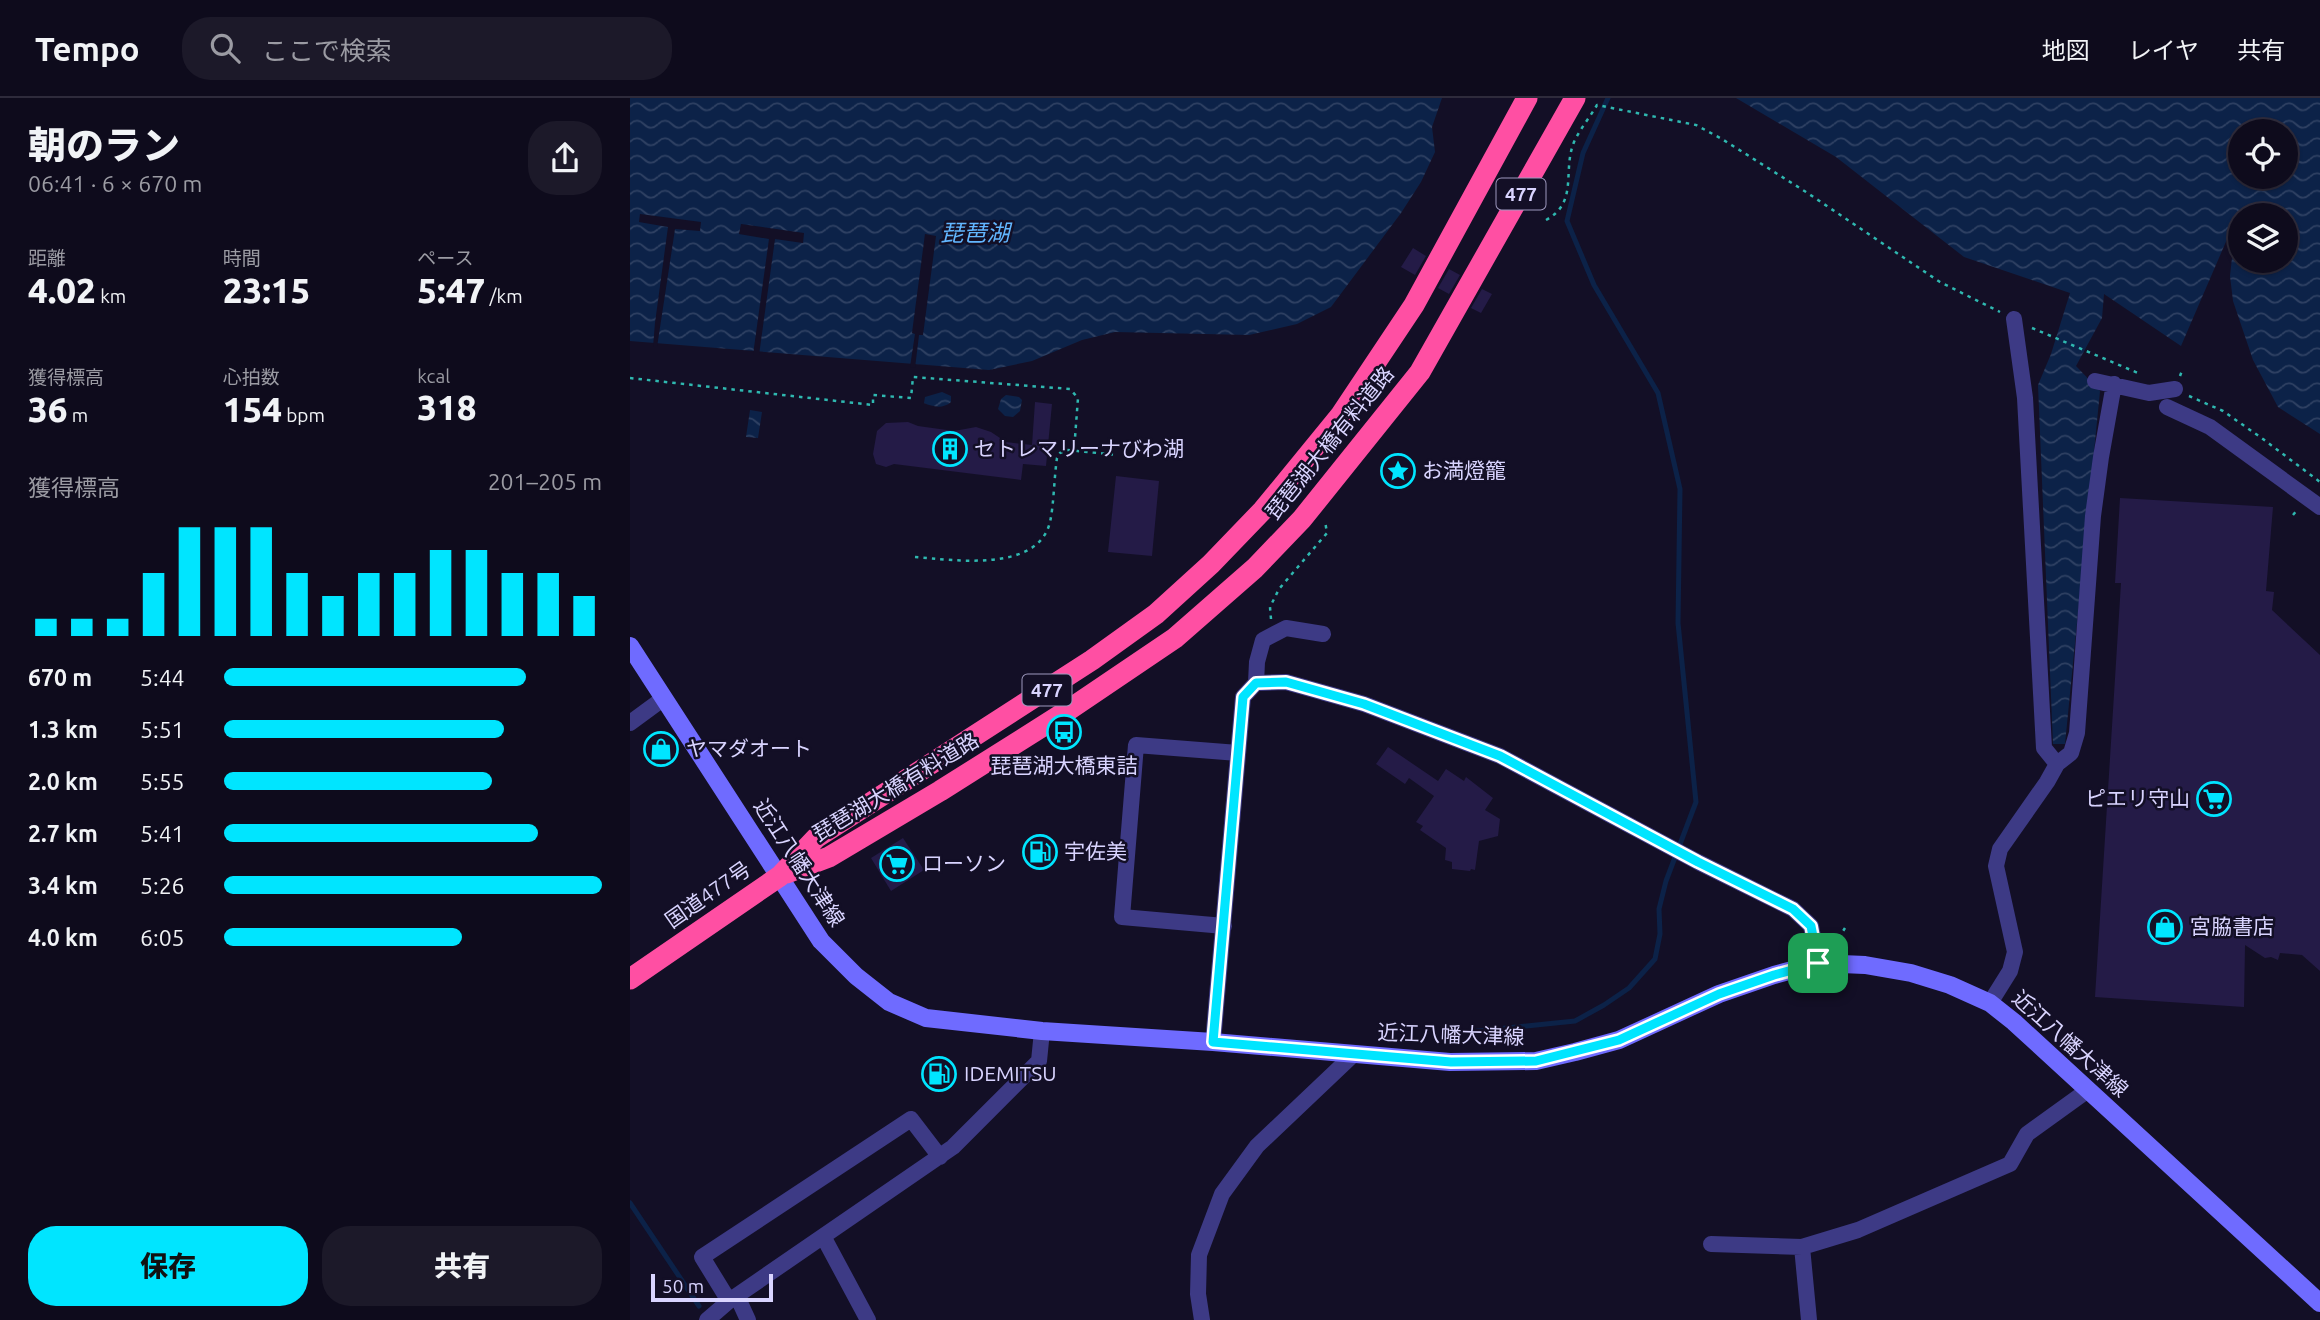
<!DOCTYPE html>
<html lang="ja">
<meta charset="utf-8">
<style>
:root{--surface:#0e0b1c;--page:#1c1929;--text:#f1f3f6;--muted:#9b9ba3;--line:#2e2b3b;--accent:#00e5ff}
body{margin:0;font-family:Ubuntu,"Noto Sans JP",sans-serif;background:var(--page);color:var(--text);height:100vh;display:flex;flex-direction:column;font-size:26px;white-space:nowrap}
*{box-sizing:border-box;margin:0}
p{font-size:23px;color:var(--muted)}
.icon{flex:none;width:38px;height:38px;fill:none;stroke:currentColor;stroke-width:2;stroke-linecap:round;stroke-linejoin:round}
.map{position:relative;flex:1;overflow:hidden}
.sheet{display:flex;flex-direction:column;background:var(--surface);width:630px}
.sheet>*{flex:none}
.controls{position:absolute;left:1598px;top:21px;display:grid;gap:14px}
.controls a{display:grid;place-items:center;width:70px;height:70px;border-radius:50%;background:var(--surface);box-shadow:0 2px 5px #0004,0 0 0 2px var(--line);font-size:35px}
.scale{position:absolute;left:21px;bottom:18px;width:122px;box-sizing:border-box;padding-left:7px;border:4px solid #d9d4ff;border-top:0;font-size:19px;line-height:24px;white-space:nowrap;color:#d9d4ff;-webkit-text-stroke:5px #130f26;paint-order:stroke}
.pin{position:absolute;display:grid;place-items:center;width:60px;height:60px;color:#fff;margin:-30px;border-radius:14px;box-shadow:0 4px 10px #0006}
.round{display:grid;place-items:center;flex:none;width:74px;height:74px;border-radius:28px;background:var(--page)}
.overview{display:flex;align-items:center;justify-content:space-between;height:119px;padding:0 28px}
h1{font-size:38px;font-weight:800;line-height:52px}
.metrics{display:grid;grid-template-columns:repeat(3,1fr);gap:10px;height:119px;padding:7px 28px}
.metrics div{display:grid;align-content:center}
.metrics b{font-size:35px;font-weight:800}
.metrics small{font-size:19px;font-weight:400}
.metrics p{font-size:19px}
.chart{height:196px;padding:14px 28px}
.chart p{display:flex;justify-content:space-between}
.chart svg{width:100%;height:126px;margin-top:7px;stroke:var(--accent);stroke-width:6}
.primary-button{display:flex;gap:14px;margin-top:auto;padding:14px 28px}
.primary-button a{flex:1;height:80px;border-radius:28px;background:var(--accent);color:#111;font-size:28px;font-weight:800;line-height:80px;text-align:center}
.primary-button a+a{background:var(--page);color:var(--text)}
ul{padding:0 28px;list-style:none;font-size:23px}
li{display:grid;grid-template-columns:112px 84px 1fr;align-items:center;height:52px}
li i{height:18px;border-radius:9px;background:var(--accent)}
header{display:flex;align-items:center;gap:42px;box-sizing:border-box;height:98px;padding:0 35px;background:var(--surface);border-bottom:2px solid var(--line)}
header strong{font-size:33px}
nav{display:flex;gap:38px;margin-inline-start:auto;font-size:24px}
.search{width:490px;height:63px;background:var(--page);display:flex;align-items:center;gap:18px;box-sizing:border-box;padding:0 24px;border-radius:28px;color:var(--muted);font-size:26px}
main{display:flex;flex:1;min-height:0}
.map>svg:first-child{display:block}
.water{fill:url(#water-waves);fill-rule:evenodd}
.pier{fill:#130f26}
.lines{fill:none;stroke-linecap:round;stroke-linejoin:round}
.stream{stroke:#0c2248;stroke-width:5}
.building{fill:#241b47}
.path{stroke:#2fb8b0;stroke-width:2.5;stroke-dasharray:3.5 5;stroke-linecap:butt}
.street{stroke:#3d3a85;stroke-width:16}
.secondary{stroke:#6f6bff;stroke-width:18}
.highway{stroke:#ff4fa3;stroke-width:21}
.route-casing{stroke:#fff;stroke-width:14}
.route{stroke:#00e5ff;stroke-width:9}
.labels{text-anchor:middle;stroke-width:5;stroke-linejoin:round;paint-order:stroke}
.shield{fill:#130f26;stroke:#9e99be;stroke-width:2}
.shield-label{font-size:19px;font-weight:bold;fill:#d9d4ff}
.street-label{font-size:21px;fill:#d9d4ff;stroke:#130f26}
.poi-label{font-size:21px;fill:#d9d4ff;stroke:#130f26;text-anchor:start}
.water-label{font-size:23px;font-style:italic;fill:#62b6ff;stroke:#130f26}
</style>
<header>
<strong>Tempo</strong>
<div class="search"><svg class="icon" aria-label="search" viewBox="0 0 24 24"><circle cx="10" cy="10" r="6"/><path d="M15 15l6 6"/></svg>ここで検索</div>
<nav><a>地図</a><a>レイヤ</a><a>共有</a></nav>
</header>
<main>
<section class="sheet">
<div class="overview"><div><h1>朝のラン</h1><p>06:41 · 6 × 670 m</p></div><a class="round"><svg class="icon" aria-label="share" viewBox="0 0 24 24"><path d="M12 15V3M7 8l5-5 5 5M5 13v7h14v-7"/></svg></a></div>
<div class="metrics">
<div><p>距離</p><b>4.02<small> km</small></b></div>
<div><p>時間</p><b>23:15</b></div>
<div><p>ペース</p><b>5:47<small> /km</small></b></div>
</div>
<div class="metrics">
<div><p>獲得標高</p><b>36<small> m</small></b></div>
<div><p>心拍数</p><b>154<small> bpm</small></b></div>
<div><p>kcal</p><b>318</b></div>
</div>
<div class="chart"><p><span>獲得標高</span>201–205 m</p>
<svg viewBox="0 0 160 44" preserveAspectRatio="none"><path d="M5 44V38M15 44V38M25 44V38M35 44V22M45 44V6M55 44V6M65 44V6M75 44V22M85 44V30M95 44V22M105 44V22M115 44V14M125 44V14M135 44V22M145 44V22M155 44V30"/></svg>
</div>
<ul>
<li><b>670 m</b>5:44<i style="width:80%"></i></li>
<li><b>1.3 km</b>5:51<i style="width:74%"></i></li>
<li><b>2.0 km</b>5:55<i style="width:71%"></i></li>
<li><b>2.7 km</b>5:41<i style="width:83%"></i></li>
<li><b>3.4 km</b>5:26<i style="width:100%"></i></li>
<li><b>4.0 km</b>6:05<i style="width:63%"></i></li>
</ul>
<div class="primary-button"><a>保存</a><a>共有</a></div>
</section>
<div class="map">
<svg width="1690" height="1222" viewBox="0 0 1690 1222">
<defs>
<pattern id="water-waves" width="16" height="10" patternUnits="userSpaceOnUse" patternTransform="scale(1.75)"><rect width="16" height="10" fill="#0c2248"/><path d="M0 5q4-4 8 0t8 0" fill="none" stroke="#2f4163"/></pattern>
</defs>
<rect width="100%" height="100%" fill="#130f26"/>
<path class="water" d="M0 0H812L802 29 805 54 791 84 771 115 701 209 667 226 619 237 485 234 452 242 402 263 359 272 0 243Z
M1106 0H1690V336L1648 309 1623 262 1603 203 1600 178 1603 151 1601 132 1551 248 1474 196 1472 220 1446 268 1470 293 1435 646H1423L1408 287 1421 256 1440 195 1334 159 1206 59ZM1610 33H1656V79H1610ZM1610 117H1656V163H1610Z
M312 294 321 298V304C313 311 303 309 294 305L295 299Z
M376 297 389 299 392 302 390 313 383 319 375 318 368 311 371 301Z
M120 312 132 314 128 340 116 339Z"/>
<path class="pier" d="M10 116 71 124 70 133 45 131 27 249H23L25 225 38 129 9 124Z
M111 126 174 135 173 145 145 141 129 257H123L139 141 109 136Z
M295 136 306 138 293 237H289L285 270 280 269 285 236 282 235Z"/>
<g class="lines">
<path class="stream" d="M847 933 945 923 974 907 999 890 1025 861 1030 836 1029 811 1036 783 1066 704 1048 525 1050 391 1028 295 964 187 937 123 953 55 978 0
M0 1105 69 1208"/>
</g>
<path class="building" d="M783 150 796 158 785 177 771 169Z
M819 171 830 177 819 196 808 190Z
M852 191 862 196 851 215 841 210Z
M405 304 422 306 416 368 393 366 391 382 264 366 256 369 246 366 243 356 247 333 256 325 278 324 288 328 324 333 346 329 361 334 376 344 402 347Z
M486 378 529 383 522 458 478 454Z
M1490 400 1643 409 1636 493 1644 494 1642 512 1690 557V873L1672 857 1650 855 1648 862 1641 859 1635 860 1615 847 1614 909 1465 899 1491 485H1485Z
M758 649 808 683 816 671 834 683 836 679 863 700 855 712 870 721 868 738 849 743 845 772 841 771 840 773 822 771V764L815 762 816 750 790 732 793 728 786 724 804 698 779 680 775 686 746 666Z
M273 740 294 772 261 793 241 760Z"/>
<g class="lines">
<path class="path" d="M916 122C949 104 932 73 944 44 950 31 960 19 967 7L1066 27 1092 41 1176 94 1310 184 1370 214
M1402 230 1508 275
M1550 278 1553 270
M0 280 243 307V297L281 300 283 279 440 291 448 300 444 353
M1559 298 1593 313 1633 341 1690 384
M1663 417 1668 411
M285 459C323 462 408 475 420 424 424 406 424 380 427 360L430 355 437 352 488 357
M641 521 640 509 649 491 697 435 695 423
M1204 847 1215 830"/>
<path class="street" d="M1384 221 1395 300 1414 650 1427 666
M1465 283 1519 295 1545 291
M1537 309 1580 329 1690 409
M626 585 627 564 633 542 656 530 693 536
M0 625 34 600
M594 828 492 819 506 647 608 655
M1360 905 1380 873 1385 854 1366 768 1370 751 1417 684 1427 666 1441 655 1447 635 1463 418 1471 359 1484 286
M583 944 613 599 626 585 656 584 734 606 870 658 1068 764 1163 811 1181 828 1188 865
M194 1140 238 1222
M1081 1146 1172 1149 1228 1132 1380 1066 1397 1036 1458 992
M1172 1149 1179 1222
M107 1198 118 1222
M99 1203 72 1159 281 1021 310 1059
M77 1222 99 1203 323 1049 409 963 412 933
M572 1222 568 1196 569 1157 592 1096 627 1048 724 956"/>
<path class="secondary" d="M0 548 191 843 226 878 259 904 296 920 412 933 583 944 820 964 906 963 945 954 989 942 1089 896 1144 877 1188 865 1235 867 1281 875 1320 887 1360 905 1384 924 1690 1205"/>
<path class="highway" d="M157 775 199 759 310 693 440 611 545 540 625 470 672 421 790 274 945 0
M0 881 150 778 186 740 462 562 526 516 581 466 633 412 710 318 784 207 897 0"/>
</g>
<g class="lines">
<g class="route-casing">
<path id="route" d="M656 584 734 606 870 658 1068 764 1163 811 1181 828 1188 865 1144 877 1089 896 989 942 906 963 821 964 583 944 613 599 626 585Z"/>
</g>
<use href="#route" class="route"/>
</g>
<defs>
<g id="building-ring" transform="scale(1.75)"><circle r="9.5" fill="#130f26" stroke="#00e5ff" stroke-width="1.5"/><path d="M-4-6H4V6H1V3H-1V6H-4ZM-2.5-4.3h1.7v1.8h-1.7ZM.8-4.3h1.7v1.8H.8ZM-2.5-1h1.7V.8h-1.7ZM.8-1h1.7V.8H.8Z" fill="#00e5ff"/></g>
<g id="sight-ring" transform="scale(1.75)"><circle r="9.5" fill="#130f26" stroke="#00e5ff" stroke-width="1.5"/><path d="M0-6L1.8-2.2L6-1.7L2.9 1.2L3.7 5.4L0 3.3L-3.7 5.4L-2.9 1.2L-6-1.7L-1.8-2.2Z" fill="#00e5ff"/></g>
<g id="bus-ring" transform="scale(1.75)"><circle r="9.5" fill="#130f26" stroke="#00e5ff" stroke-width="1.5"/><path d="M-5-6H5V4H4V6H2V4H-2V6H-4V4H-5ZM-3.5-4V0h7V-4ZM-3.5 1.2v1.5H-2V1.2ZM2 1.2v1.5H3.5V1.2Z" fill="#00e5ff"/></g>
<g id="shop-ring" transform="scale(1.75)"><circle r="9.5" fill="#130f26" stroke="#00e5ff" stroke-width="1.5"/><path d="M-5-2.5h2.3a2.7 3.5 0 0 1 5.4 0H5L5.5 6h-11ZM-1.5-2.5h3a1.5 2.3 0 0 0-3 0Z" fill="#00e5ff"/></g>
<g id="supermarket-ring" transform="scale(1.75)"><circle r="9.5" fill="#130f26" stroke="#00e5ff" stroke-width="1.5"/><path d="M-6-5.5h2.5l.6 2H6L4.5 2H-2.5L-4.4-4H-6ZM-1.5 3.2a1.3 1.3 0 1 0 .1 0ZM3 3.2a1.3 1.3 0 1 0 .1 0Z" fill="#00e5ff"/></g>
<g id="fuel-ring" transform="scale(1.75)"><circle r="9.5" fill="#130f26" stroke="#00e5ff" stroke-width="1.5"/><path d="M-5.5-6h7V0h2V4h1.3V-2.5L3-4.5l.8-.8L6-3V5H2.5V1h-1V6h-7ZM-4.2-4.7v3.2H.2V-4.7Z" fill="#00e5ff"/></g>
</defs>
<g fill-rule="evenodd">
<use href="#building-ring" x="320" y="351"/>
<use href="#sight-ring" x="768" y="373"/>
<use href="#bus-ring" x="434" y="634"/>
<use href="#shop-ring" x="31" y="651"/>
<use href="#supermarket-ring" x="1584" y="701"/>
<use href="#fuel-ring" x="410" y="754"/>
<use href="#supermarket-ring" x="267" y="766"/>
<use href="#shop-ring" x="1535" y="829"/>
<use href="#fuel-ring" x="309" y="976"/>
</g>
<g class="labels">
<g class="shield">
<rect x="866.5" y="80.5" width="49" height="31" rx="5"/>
<rect x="392.5" y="576.5" width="49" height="31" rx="5"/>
</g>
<g class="shield-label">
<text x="891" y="103">477</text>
<text x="417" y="599">477</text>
</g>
<g class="street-label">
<text transform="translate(700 345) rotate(-51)" y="7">琵琶湖大橋有料道路</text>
<text transform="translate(266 689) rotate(-31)" y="7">琵琶湖大橋有料道路</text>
<text transform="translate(169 765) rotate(57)" y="7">近江八幡大津線</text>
<text transform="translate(78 797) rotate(-35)" y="7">国道477号</text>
<text transform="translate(821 937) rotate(2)" y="7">近江八幡大津線</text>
<text transform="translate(1440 946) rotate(42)" y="7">近江八幡大津線</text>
</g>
<g class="poi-label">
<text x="344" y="358">セトレマリーナびわ湖</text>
<text x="792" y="380">お満燈籠</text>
<text x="56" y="658">ヤマダオート</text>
<text x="434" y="675" text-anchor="middle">琵琶湖大橋東詰</text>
<text x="1560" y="708" text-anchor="end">ピエリ守山</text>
<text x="434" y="761">宇佐美</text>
<text x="292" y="773">ローソン</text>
<text x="1560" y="836">宮脇書店</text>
<text x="334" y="983">IDEMITSU</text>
</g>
<g class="water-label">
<text x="345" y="143">琵琶湖</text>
</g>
</g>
</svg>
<div class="controls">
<a><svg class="icon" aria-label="locate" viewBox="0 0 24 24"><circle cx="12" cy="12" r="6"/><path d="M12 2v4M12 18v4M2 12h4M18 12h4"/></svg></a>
<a><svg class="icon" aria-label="layers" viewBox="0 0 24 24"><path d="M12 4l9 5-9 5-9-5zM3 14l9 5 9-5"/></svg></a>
</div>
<div class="scale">50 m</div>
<div class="pin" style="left:1188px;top:865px;background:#1e9e55"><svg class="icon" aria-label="arrive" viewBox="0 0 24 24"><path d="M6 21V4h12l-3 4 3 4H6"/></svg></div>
</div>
</main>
